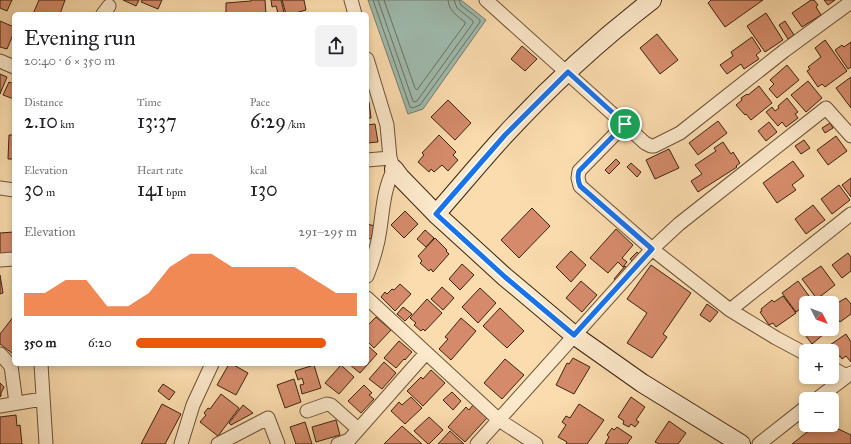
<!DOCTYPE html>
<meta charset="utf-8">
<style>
:root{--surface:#fff;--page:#f2f2f2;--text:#202124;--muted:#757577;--accent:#ea580c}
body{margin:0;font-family:"IM FELL Great Primer",serif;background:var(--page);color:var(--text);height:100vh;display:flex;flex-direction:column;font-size:15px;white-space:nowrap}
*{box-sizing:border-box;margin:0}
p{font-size:13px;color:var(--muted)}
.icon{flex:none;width:22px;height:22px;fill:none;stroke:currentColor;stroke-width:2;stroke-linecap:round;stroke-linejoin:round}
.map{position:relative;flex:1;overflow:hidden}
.panel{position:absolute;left:12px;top:12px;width:357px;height:354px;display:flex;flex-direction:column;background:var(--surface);border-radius:6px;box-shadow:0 2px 6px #0003}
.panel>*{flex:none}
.needle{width:26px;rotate:132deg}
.fabs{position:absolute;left:799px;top:296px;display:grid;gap:8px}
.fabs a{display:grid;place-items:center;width:40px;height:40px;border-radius:6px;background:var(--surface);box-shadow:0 2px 6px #0003;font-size:20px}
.pin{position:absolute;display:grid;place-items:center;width:34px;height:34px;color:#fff;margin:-17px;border:2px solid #fff;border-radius:50%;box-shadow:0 1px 4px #0007}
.round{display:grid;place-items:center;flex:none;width:42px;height:42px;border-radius:6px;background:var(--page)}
.head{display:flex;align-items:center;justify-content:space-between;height:68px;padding:0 12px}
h1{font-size:22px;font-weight:600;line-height:30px}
.metrics{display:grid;grid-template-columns:repeat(3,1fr);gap:6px;height:68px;padding:4px 12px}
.metrics div{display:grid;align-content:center}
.metrics b{font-size:20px;font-weight:600}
.metrics small{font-size:11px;font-weight:400}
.metrics p{font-size:11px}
.chart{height:112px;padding:8px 12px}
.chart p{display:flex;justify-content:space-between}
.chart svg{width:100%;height:72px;margin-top:4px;fill:var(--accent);opacity:.7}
ul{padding:0 12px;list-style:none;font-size:13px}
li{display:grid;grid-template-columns:64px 48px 1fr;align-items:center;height:30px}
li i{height:10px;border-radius:5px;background:var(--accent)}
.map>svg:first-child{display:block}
.water{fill:#9fbbaf;stroke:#777f6f}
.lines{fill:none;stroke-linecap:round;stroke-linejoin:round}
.shore{stroke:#6d705f;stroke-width:1}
.building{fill:#d58b6b;stroke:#3b250f}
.street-casing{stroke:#6b5337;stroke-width:15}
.secondary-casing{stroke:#3b250f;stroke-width:20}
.street{stroke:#fce8ca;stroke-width:13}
.secondary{stroke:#fce8ca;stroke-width:18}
.route-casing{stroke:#fff;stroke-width:8}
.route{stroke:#1a73e8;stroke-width:5}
</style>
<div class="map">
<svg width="851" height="444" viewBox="0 0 851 444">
<rect width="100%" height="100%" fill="#fbdcae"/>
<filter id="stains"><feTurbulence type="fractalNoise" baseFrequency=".005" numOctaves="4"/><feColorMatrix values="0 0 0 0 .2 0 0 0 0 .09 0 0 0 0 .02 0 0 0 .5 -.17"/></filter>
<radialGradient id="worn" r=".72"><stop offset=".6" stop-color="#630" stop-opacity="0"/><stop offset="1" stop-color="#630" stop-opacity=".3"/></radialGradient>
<path class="water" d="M368 0H461L486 20 423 109 408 114Z"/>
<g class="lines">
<path class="shore" d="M373 0 410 107 412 108 420 105 480 22V20L461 5 459 0
M378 0 413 101 415 102 417 101 473 23V21L457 8 454 0
M384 0 415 88 417 90 465 24V22C457 16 449 11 448 0"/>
</g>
<path class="building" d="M0 0H12L7 11 0 8Z
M39 0H65L60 14H33Z
M123 0H139L136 6Z
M142 0H162L158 9 141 2Z
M251 0H265L266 14H226V3L251 1Z
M271 0H281L284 12 278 13 276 6 272 7Z
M282 0H304L306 10 292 14H286Z
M711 0H763L725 27 708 3Z
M811 0H814L818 5 816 7 821 15 802 27 792 13Z
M824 0H835L828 5Z
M766 13 783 40 765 52 747 26Z
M0 21 14 27V32L7 49 0 47Z
M785 21 794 35 788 39 779 25Z
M657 34 678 60 660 74 640 48Z
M752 37 761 51 756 55 759 59 744 69 741 64 727 74 720 65 733 56 731 52Z
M825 40 847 71 825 87 822 84 818 87 807 71 810 69 808 67 821 57 815 48Z
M851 42V67L848 69 835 50 842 45 844 47Z
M522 46 537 59 525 71 511 59Z
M787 65 799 80 777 98 769 89 774 84 770 80Z
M0 74 7 77 0 94Z
M851 77V108L836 88Z
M808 81 822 98 806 112 791 95Z
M9 82 14 84V99L3 95Z
M759 86 772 103 751 120 746 114 745 115 736 105 742 100 741 98 747 94 748 95Z
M787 98 798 112 795 114 798 118 786 127 782 122 778 126 766 112 772 107 775 111 779 108 778 106Z
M448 100 471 123 455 140 431 117Z
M367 102H369L371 118H367Z
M718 121 727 133 698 155 689 143Z
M769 122 777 132 766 141 758 131Z
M830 123 833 128 825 133 822 128Z
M375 124 378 142 367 143V125Z
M9 135H14V159H8Z
M439 135 456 152 453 155 458 160 448 171 442 165 434 172 431 169 429 172 418 162 424 155 422 153Z
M836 136 847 151 828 165 817 150Z
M804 140 810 148 801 154 795 146Z
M723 142 731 154 733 152 740 163 736 166 737 167 698 192 691 181 702 174 695 165 716 151 714 148Z
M669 149 679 168 655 179 646 160Z
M616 159 620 163 609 174 605 170Z
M793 161 804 176 792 185 796 190 777 203 763 183Z
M631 163 641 172 637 177 627 167Z
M851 178V197L842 185Z
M839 185 850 200 832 214 821 199Z
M813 205 825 220 806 234 795 219Z
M532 208 550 226 519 258 501 240Z
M405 211 418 224 404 238 391 225Z
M367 224 375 226 371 239 367 238Z
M616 229 633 245 622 258 627 262 623 267 618 262 608 273 590 258Z
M425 230 434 238 426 247 417 239Z
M14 232V252L0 254V233Z
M435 238 447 250 446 251 449 254 433 272 431 269 429 271 420 263 422 261 418 256Z
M571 251 586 265 571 282 556 267Z
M637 252 640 255 633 262 630 259Z
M848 253 851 257V271L842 278 832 265Z
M462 264 474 275 460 290 449 279Z
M651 265 691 293 663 334 667 337 652 358 627 343 647 313 627 299Z
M625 266 627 268 616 280 614 279Z
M821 266 835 285 817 299 802 279Z
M0 275 3 293 0 294Z
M581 281 597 295 582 312 566 298Z
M798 281 812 300 808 303H806V305L796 312 782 293Z
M400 284 411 294 395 311 381 297 385 292 387 294 392 289 394 290Z
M442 287 454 298 443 310 431 299Z
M480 288 496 303 478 323 462 307Z
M783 296 796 313 776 327 773 323 769 325 760 312 762 311 761 309 772 300 774 302Z
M846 298 851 304V314L840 322 835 316 832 318V306Z
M427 299 442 313 425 331 423 329 421 331 414 325 416 323 410 318Z
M707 304 718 312 710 322 700 315Z
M403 307 412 314 405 321 397 314Z
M500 308 524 331 507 348 483 326Z
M14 316V352L13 354 0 344V334Z
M376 317 391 330 374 348 367 341V326Z
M461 318 476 331 451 360 439 349 448 339 445 337Z
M806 322V329H830L812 344 799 327Z
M846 334 851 342V362L846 356 842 359 840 356 835 359 833 357 832 358V351H826L824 349Z
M399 341 412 352 405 360 404 359 396 368 384 358Z
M367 345 377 354 360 373 349 364H367Z
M573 358 590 367 574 394 556 385 567 363 569 364Z
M505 359 524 375 502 399 484 383Z
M384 362 396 373 382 389 369 379Z
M229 364H232L248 373 236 395 217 385Z
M314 365 321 388 302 394 300 385 304 384 302 378 298 380 295 371Z
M341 365 354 377 339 394 325 383Z
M431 370 445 383 423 406 407 391 421 377 423 379Z
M294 379 301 402 285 408 277 385Z
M0 383 4 387 1 393V396L0 397Z
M163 384 175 392 169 400 158 391Z
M364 385 372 393 369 395 374 399 361 413 348 401Z
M452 392 461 401 453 410 443 400Z
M221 394 239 408 218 436 200 422 206 415 204 413 208 408 210 409Z
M411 397 422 408 405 424 391 411 399 402 402 405Z
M631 397 645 407 636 420 639 422 635 427 631 424 629 427 623 424 624 421 618 417Z
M162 404 181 414 165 444H141Z
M579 404 604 420 587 444H566L567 442 558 437 566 425 562 422 566 416 570 418Z
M243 405 253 413 231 425 229 423Z
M473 405 487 418 465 442 448 427 466 407 469 410Z
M16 415 17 426 20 425 22 444H0V417Z
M429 417 443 430 429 444H428L414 431Z
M336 420 340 435 316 442 312 427Z
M669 421 686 433 678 444H659L655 442Z
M305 422 312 444H296L290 427Z
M816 425H830L851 435V444H792Z
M402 426 422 444H384Z
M617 427 632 437 627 444H605L609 437 607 435 612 428 614 430Z
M450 431 464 444H438Z"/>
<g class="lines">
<g class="street-casing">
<path id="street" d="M351 0 355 14
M486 0 645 143 651 146H654L680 133 784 51 851 2
M103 14 109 6
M367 59 387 125 390 158 394 169C384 188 383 208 380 229 378 245 373 261 367 276
M0 61 14 67
M625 124 579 171 578 178 580 186 652 249 730 310 776 338 806 354
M367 160 390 158
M0 188 14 190
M0 260 14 259
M367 298 499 420 536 444
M730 310 851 214
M0 354 11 366 16 403
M41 364 46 444
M832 368 847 376
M817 399 851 373
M0 406 42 399
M307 411 327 404 331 405 358 429
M181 444 193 405 212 364
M218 444 268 418 278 444
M338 444 349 440 426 353
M477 444 652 249 679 224 826 108 851 136
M759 444 806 407"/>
</g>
<g class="secondary-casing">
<path id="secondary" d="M394 169 400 177 436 214 505 277 574 335 642 383 741 444
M436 214C459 188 481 161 504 136 549 87 600 40 652 0"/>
</g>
<use href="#street" class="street"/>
<use href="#secondary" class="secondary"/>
</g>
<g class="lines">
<g class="route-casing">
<path id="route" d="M568 72 625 124 579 171C577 177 578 181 580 186L652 249 574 335 505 277 436 214 505 135Z"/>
</g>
<use href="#route" class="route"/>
</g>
<rect width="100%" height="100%" filter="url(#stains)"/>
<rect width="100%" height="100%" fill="url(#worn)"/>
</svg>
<div class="fabs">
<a><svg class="needle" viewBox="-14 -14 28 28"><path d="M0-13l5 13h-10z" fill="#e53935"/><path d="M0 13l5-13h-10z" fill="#757577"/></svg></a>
<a>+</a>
<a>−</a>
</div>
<div class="pin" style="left:625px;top:124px;background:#1e9e55"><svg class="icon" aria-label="arrive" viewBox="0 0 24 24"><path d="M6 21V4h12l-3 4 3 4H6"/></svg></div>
<section class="panel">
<div class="head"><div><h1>Evening run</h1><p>20:40 · 6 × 350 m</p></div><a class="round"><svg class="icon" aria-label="share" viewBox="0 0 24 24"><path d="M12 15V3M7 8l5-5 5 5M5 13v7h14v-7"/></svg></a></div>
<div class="metrics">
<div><p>Distance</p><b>2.10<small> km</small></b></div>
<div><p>Time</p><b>13:37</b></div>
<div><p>Pace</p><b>6:29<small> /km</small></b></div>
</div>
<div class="metrics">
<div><p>Elevation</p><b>30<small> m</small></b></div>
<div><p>Heart rate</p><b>141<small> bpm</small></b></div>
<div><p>kcal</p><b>130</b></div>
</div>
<div class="chart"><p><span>Elevation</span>291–295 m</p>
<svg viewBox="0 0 160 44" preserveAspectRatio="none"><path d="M0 44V30L10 30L20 22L30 22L40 38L50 38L60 30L70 14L80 6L90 6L100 14L110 14L120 14L130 14L140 22L150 30L160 30V44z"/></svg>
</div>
<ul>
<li><b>350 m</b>6:20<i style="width:86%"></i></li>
</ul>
</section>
</div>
